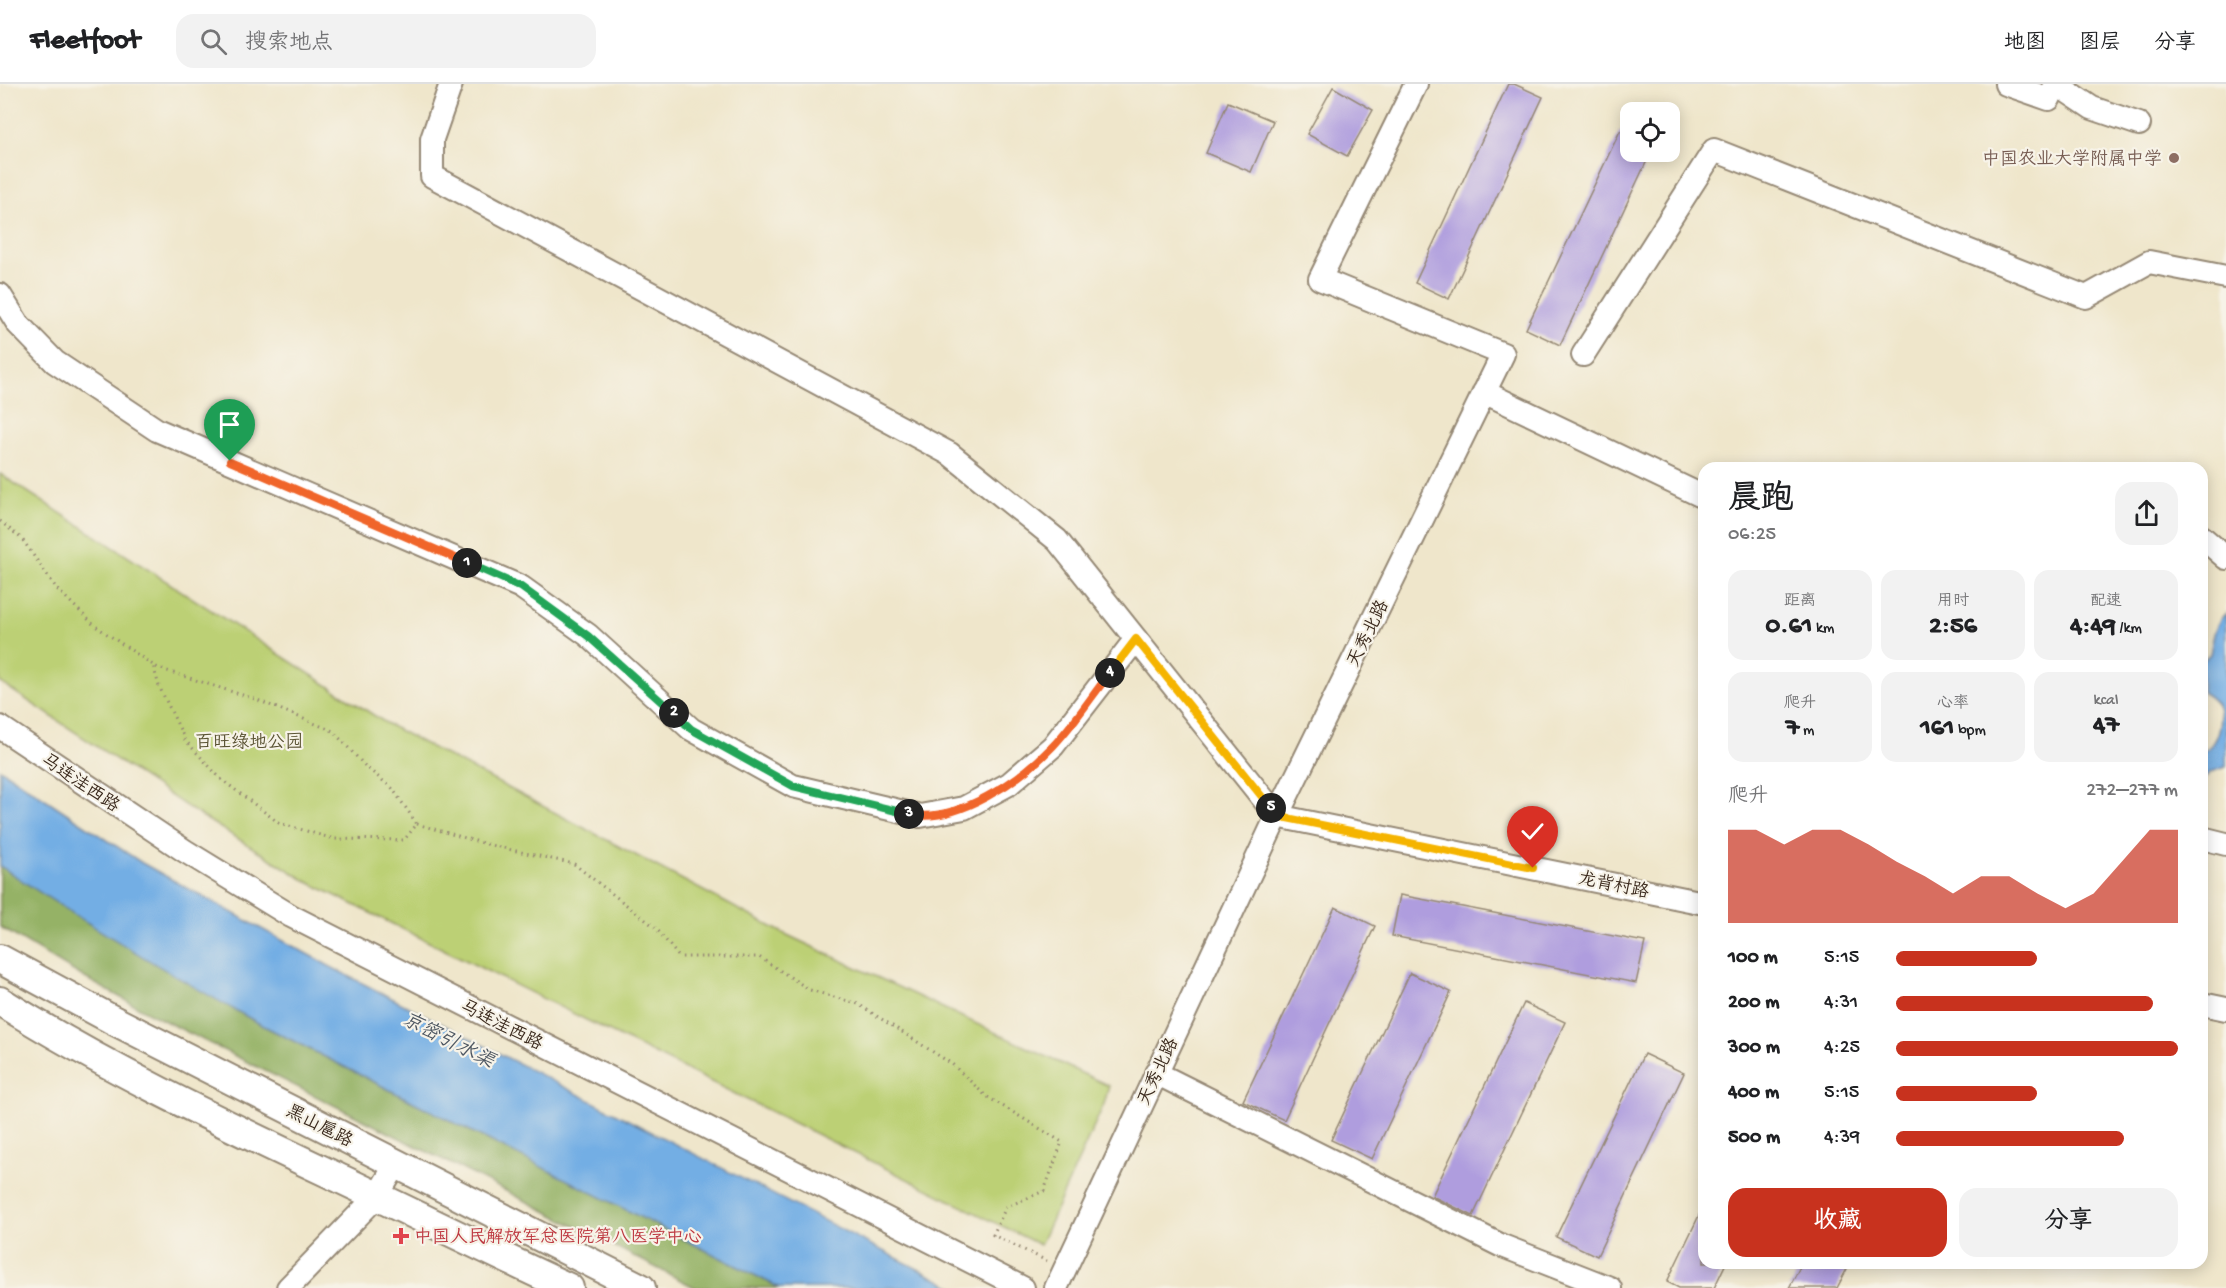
<!DOCTYPE html>
<html lang="zh">
<meta charset="utf-8">
<style>
:root{--surface:#fff;--page:#f2f2f2;--text:#202124;--muted:#757577;--line:#e0e0e0;--accent:#c8321e}
body{margin:0;font-family:"Gochi Hand","LXGW WenKai TC",sans-serif;background:var(--page);color:var(--text);height:100vh;display:flex;flex-direction:column;font-size:22px;white-space:nowrap}
*{box-sizing:border-box;margin:0}
p{font-size:20px;color:var(--muted)}
.icon{flex:none;width:33px;height:33px;fill:none;stroke:currentColor;stroke-width:2;stroke-linecap:round;stroke-linejoin:round}
.map{position:relative;flex:1;overflow:hidden}
.details{position:absolute;left:1698px;top:378px;width:510px;height:807px;display:flex;flex-direction:column;background:var(--surface);border-radius:18px;box-shadow:0 3px 15px #0003}
.details>*{flex:none}
.tools{position:absolute;left:1620px;top:18px;display:grid;gap:12px}
.tools a{display:grid;place-items:center;width:60px;height:60px;border-radius:12px;background:var(--surface);box-shadow:0 3px 15px #0003;font-size:30px}
.pin{position:absolute;display:grid;place-items:center;width:51px;height:51px;color:#fff;margin:-62px -26px;border-radius:50% 50% 50% 0;rotate:-45deg;box-shadow:0 0 6px #0007}
.pin .icon{rotate:45deg}
.km{position:absolute;width:30px;height:30px;margin:-15px;border-radius:50%;background:#222;color:#fff;font-size:16px;line-height:30px;text-align:center}
.round{display:grid;place-items:center;flex:none;width:63px;height:63px;border-radius:18px;background:var(--page)}
.headline{display:flex;align-items:center;justify-content:space-between;height:102px;padding:0 30px}
h1{font-size:33px;font-weight:800;line-height:45px}
.figures{display:grid;grid-template-columns:repeat(3,1fr);gap:9px;height:102px;padding:6px 30px}
.figures div{display:grid;align-content:center;border-radius:15px;background:var(--page);text-align:center}
.figures b{font-size:26px;font-weight:800}
.figures small{font-size:16px;font-weight:400}
.figures p{font-size:16px}
.chart{height:168px;padding:12px 30px}
.chart p{display:flex;justify-content:space-between}
.chart svg{width:100%;height:108px;margin-top:6px;fill:var(--accent);opacity:.7}
.primary-button{display:flex;gap:12px;margin-top:auto;padding:12px 30px}
.primary-button a{flex:1;height:69px;border-radius:18px;background:var(--accent);color:#fff;font-size:24px;font-weight:800;line-height:69px;text-align:center}
.primary-button a+a{background:var(--page);color:var(--text)}
ul{padding:0 30px;list-style:none;font-size:20px}
li{display:grid;grid-template-columns:96px 72px 1fr;align-items:center;height:45px}
li i{height:15px;border-radius:8px;background:var(--accent)}
header{display:flex;align-items:center;gap:36px;box-sizing:border-box;height:84px;padding:0 30px;background:var(--surface);border-bottom:2px solid var(--line)}
header strong{font-size:28px}
nav{display:flex;gap:33px;margin-inline-start:auto;font-size:21px}
.search{width:420px;height:54px;background:var(--page);display:flex;align-items:center;gap:15px;box-sizing:border-box;padding:0 21px;border-radius:18px;color:var(--muted);font-size:22px}
.map>svg:first-child{display:block}
.green{fill:#bcd074;stroke:#7c7d49;stroke-width:1.5}
.forest{fill:#95b266;stroke:#686e42;stroke-width:1.5}
.water{fill:#73aee4;stroke:#576c81;stroke-width:1.5}
.building{fill:#af9dde}
.lines{fill:none;stroke-linecap:round;stroke-linejoin:round}
.minor-casing{stroke:#958874;stroke-width:26}
.major-casing{stroke:#958874;stroke-width:32}
.path{stroke:#958874;stroke-width:3;stroke-dasharray:1.5 4.5;stroke-linecap:butt}
.minor{stroke:#fff;stroke-width:22}
.major{stroke:#fff;stroke-width:28}
.split-1-casing{stroke:#fff;stroke-width:12}
.split-2-casing{stroke:#fff;stroke-width:12}
.split-3-casing{stroke:#fff;stroke-width:12}
.split-4-casing{stroke:#fff;stroke-width:12}
.split-5-casing{stroke:#fff;stroke-width:12}
.split-6-casing{stroke:#fff;stroke-width:12}
.split-1{stroke:#f0652b;stroke-width:8}
.split-2{stroke:#22a559;stroke-width:8}
.split-3{stroke:#22a559;stroke-width:8}
.split-4{stroke:#f0652b;stroke-width:8}
.split-5{stroke:#f5b400;stroke-width:8}
.split-6{stroke:#f5b400;stroke-width:8}
.education-dot{fill:#8d6e63;stroke:#f7f3e8;stroke-width:2}
.health-dot{fill:#e0444e;stroke:#f7f3e8;stroke-width:2}
.labels{text-anchor:middle;stroke-width:4.5;stroke-linejoin:round;paint-order:stroke}
.education-label{font-size:18px;fill:#785e54;stroke:#f7f3e8;text-anchor:end}
.street-label{font-size:18px;fill:#3b2a1e;stroke:#f7f3e8}
.park-label{font-size:18px;fill:#5b5434;stroke:#f7f3e8}
.health-label{font-size:18px;fill:#be3a42;stroke:#f7f3e8;text-anchor:start}
.water-label{font-size:20px;font-style:italic;fill:#4f5863;stroke:#f7f3e8}
</style>
<header>
<strong>Fleetfoot</strong>
<div class="search"><svg class="icon" aria-label="search" viewBox="0 0 24 24"><circle cx="10" cy="10" r="6"/><path d="M15 15l6 6"/></svg>搜索地点</div>
<nav><a>地图</a><a>图层</a><a>分享</a></nav>
</header>
<div class="map">
<svg width="2226" height="1204" viewBox="0 0 2226 1204">
<rect width="100%" height="100%" fill="#f7f3e8"/>
<filter id="ink" filterUnits="userSpaceOnUse"><feTurbulence type="fractalNoise" baseFrequency=".0167" numOctaves="2"/><feDisplacementMap in="SourceGraphic" scale="12" xChannelSelector="R" yChannelSelector="G"/><feConvolveMatrix kernelMatrix="1 2 1 2 8 2 1 2 1" color-interpolation-filters="sRGB"/></filter>
<filter id="wash" filterUnits="userSpaceOnUse"><feTurbulence type="fractalNoise" baseFrequency=".008" numOctaves="4" result="noise"/><feDisplacementMap in="SourceGraphic" scale="24" xChannelSelector="R" yChannelSelector="G"/><feGaussianBlur stdDeviation="1.35" result="paint"/><feColorMatrix in="noise" values="0 0 0 0 0 0 0 0 0 0 0 0 0 0 0 0 0 1.4 0 .05"/><feComposite in="paint" operator="in"/></filter>
<g filter="url(#wash)">
<rect width="100%" height="100%" fill="#efe6cb"/>
<path class="green" d="M0 390 389 641 783 849 1109 1002 1104 1020 1040 1161 308 798 198 730 0 598Z"/>
<path class="forest" d="M0 782C85 839 171 891 260 940L780 1204H696L516 1112 149 929 85 894 0 843Z"/>
<path class="water" d="M2226 529V683L2211 688 2202 696V668C2217 662 2224 635 2217 621 2214 616 2207 611 2202 608V577L2210 570C2213 554 2214 540 2226 529Z
M0 685 142 779 329 882 955 1204H780L260 940C171 891 85 839 0 782Z"/>
<g id="blocks">
<path class="building" d="M1508 0H1514L1543 13 1449 215 1415 199Z
M1333 3 1373 26 1347 72 1307 50Z
M1228 18 1273 37 1251 88 1206 69Z
M1620 47 1630 52V68H1651L1560 261 1526 245Z
M1400 811 1645 858 1636 899 1392 852Z
M1335 823 1375 842 1284 1036 1243 1017Z
M1410 889 1451 908 1372 1075 1331 1056Z
M1524 919 1565 938 1473 1132 1432 1112Z
M1644 970 1684 989 1597 1172 1556 1153Z
M1704 1121V1179H1726L1714 1204H1679L1667 1198Z
M1802 1179H1850L1837 1204H1789Z"/>
</g>
</g>
<g filter="url(#ink)">
<use href="#blocks" fill-opacity="0" stroke="#958874" stroke-width="1.5"/>
<g class="lines">
<g class="minor-casing">
<path id="minor" d="M451 0 432 55V92L950 370 1057 456 1277 732 1704 819
M2006 0 2049 15 2056 0
M2056 0 2092 24 2139 40
M0 211 18 240 55 278 157 346 521 503 588 551 691 645 793 702 920 732 964 724 1009 700 1053 662 1136 555
M1583 271 1714 66 2086 213 2149 178 2226 193
M1484 308 1704 413
M2202 453 2226 474
M0 643 185 767 291 832 1023 1204
M2202 754 2226 760
M2202 920 2226 925
M1156 989 1500 1161 1610 1204
M288 1204 377 1112 397 1079
M1056 1204 1277 732 1503 270 1320 195 1416 0"/>
</g>
<g class="major-casing">
<path id="major" d="M0 875 111 935 641 1204
M0 917C109 986 227 1041 343 1096 419 1132 493 1169 569 1204"/>
</g>
<path class="path" d="M0 437 22 455 57 505 94 541 153 581 158 584 255 615 333 647 366 683 392 704 417 740 404 756 334 755 279 739 221 695 185 656 159 602 153 581
M417 740 486 760 574 780 656 844 679 873H759L810 906 858 920 952 980 986 1012 1062 1058 1044 1107 1006 1123 993 1151 1047 1177"/>
<use href="#minor" class="minor"/>
<use href="#major" class="major"/>
</g>
</g>
<g class="lines" filter="url(#ink)">
<g class="split-1-casing">
<path id="split-1" d="M230 377 467 479"/>
</g>
<g class="split-2-casing">
<path id="split-2" d="M467 479 521 503 588 552 674 629"/>
</g>
<g class="split-3-casing">
<path id="split-3" d="M674 629 691 645 793 702 909 730"/>
</g>
<g class="split-4-casing">
<path id="split-4" d="M909 730C956 741 1022 695 1053 662 1074 640 1091 613 1110 589"/>
</g>
<g class="split-5-casing">
<path id="split-5" d="M1110 589 1136 555 1271 724"/>
</g>
<g class="split-6-casing">
<path id="split-6" d="M1271 724 1277 732 1533 784"/>
</g>
<use href="#split-1" class="split-1"/>
<use href="#split-2" class="split-2"/>
<use href="#split-3" class="split-3"/>
<use href="#split-4" class="split-4"/>
<use href="#split-5" class="split-5"/>
<use href="#split-6" class="split-6"/>
</g>
<circle class="education-dot" cx="2174" cy="74" r="6"/>
<path class="health-dot" d="M398 1143h6v6h6v6h-6v6h-6v-6h-6v-6h6z"/>
<g class="labels">
<g class="education-label">
<text x="2162" y="80">中国农业大学附属中学</text>
</g>
<g class="street-label">
<text transform="translate(1367 549) rotate(-64)" y="6">天秀北路</text>
<text transform="translate(81 698) rotate(34)" y="6">马连洼西路</text>
<text transform="translate(1614 800) rotate(12)" y="6">龙背村路</text>
<text transform="translate(502 940) rotate(27)" y="6">马连洼西路</text>
<text transform="translate(1157 987) rotate(-65)" y="6">天秀北路</text>
<text transform="translate(320 1041) rotate(27)" y="6">黑山扈路</text>
</g>
<g class="park-label">
<text x="249" y="663">百旺绿地公园</text>
</g>
<g class="health-label">
<text x="414" y="1158">中国人民解放军总医院第八医学中心</text>
</g>
<g class="water-label">
<text transform="translate(449 955) rotate(27)" y="7">京密引水渠</text>
</g>
</g>
</svg>
<div class="tools">
<a><svg class="icon" aria-label="locate" viewBox="0 0 24 24"><circle cx="12" cy="12" r="6"/><path d="M12 2v4M12 18v4M2 12h4M18 12h4"/></svg></a>
</div>
<div class="pin" style="left:230px;top:377px;background:#1e9e55"><svg class="icon" aria-label="arrive" viewBox="0 0 24 24"><path d="M6 21V4h12l-3 4 3 4H6"/></svg></div>
<div class="pin" style="left:1533px;top:784px;background:#d93025"><svg class="icon" aria-label="check" viewBox="0 0 24 24"><path d="M5 12l5 5 9-10"/></svg></div>
<b class="km" style="left:467px;top:479px">1</b>
<b class="km" style="left:674px;top:629px">2</b>
<b class="km" style="left:909px;top:730px">3</b>
<b class="km" style="left:1110px;top:589px">4</b>
<b class="km" style="left:1271px;top:724px">5</b>
<section class="details">
<div class="headline"><div><h1>晨跑</h1><p>06:25</p></div><a class="round"><svg class="icon" aria-label="share" viewBox="0 0 24 24"><path d="M12 15V3M7 8l5-5 5 5M5 13v7h14v-7"/></svg></a></div>
<div class="figures">
<div><p>距离</p><b>0.61<small> km</small></b></div>
<div><p>用时</p><b>2:56</b></div>
<div><p>配速</p><b>4:49<small> /km</small></b></div>
</div>
<div class="figures">
<div><p>爬升</p><b>7<small> m</small></b></div>
<div><p>心率</p><b>161<small> bpm</small></b></div>
<div><p>kcal</p><b>47</b></div>
</div>
<div class="chart"><p><span>爬升</span>272–277 m</p>
<svg viewBox="0 0 160 44" preserveAspectRatio="none"><path d="M0 44V6L10 6L20 12L30 6L40 6L50 12L60 19L70 25L80 32L90 25L100 25L110 32L120 38L130 32L140 19L150 6L160 6V44z"/></svg>
</div>
<ul>
<li><b>100 m</b>5:15<i style="width:50%"></i></li>
<li><b>200 m</b>4:31<i style="width:91%"></i></li>
<li><b>300 m</b>4:25<i style="width:100%"></i></li>
<li><b>400 m</b>5:15<i style="width:50%"></i></li>
<li><b>500 m</b>4:39<i style="width:81%"></i></li>
</ul>
<div class="primary-button"><a>收藏</a><a>分享</a></div>
</section>
</div>
